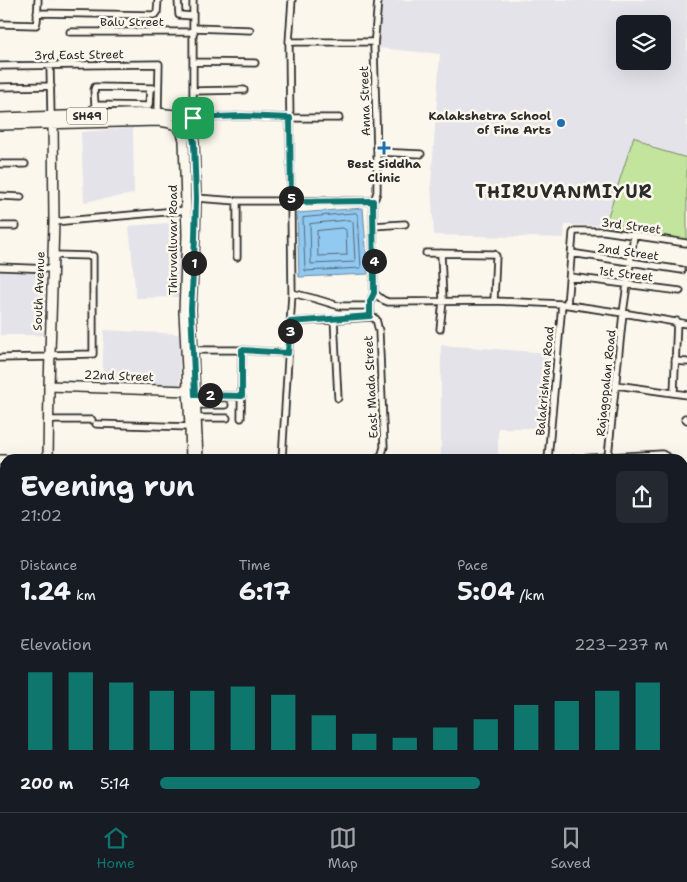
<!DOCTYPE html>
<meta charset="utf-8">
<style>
:root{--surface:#171b24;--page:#242831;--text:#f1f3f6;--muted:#9ea1a6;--line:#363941;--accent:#0f766e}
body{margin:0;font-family:"Shantell Sans",sans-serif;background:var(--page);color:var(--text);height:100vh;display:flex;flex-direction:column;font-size:19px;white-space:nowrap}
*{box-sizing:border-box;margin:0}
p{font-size:16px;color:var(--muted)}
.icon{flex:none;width:28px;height:28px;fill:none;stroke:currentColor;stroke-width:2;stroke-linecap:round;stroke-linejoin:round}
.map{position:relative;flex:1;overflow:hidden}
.sheet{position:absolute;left:0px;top:454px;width:688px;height:359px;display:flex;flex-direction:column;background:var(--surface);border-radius:15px 15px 0 0;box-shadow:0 5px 20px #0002}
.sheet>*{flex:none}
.buttons{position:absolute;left:616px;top:15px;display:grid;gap:10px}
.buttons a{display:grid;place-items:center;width:55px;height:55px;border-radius:8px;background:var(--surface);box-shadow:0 5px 20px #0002;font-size:25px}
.pin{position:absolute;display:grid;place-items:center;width:42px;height:42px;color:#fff;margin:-21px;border-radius:10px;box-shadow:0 2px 8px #0006}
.km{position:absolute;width:25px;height:25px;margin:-12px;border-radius:50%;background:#222;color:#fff;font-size:14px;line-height:25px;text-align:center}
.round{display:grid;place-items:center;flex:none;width:52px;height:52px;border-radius:8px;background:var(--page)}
.head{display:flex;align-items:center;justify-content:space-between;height:85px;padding:0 20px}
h1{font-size:28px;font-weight:700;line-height:38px}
.metrics{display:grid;grid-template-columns:repeat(3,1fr);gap:8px;height:85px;padding:5px 20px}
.metrics div{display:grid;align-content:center}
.metrics b{font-size:25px;font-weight:700}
.metrics small{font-size:14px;font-weight:400}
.metrics p{font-size:14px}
.chart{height:140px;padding:10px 20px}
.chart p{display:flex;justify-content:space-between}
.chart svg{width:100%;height:90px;margin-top:5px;stroke:var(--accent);stroke-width:6}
ul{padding:0 20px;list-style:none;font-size:16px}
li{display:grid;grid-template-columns:80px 60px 1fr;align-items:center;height:38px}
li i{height:12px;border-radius:6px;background:var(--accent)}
.dock{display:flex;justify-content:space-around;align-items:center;height:70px;border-top:1px solid var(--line);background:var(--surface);font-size:14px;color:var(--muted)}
.dock a{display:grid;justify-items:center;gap:2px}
.dock .selected{color:var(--accent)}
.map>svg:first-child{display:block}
.built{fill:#e4e3ea;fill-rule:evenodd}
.green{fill:#c2e49d;stroke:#768864}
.water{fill:#92c9f1;stroke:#698aa2}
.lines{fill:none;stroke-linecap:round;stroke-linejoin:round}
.shore{stroke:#546a7a;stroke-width:1}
.minor-casing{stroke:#2b2b2b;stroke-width:9}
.tertiary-casing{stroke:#2b2b2b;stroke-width:11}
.secondary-casing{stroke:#2b2b2b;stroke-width:12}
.primary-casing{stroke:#2b2b2b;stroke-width:12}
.minor{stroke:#fbf7ec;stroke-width:5.5}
.tertiary{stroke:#fbf7ec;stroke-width:8}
.secondary{stroke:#fbf7ec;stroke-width:9}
.primary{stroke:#fbf7ec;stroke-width:9}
.route-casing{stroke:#fff;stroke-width:10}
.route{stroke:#0f766e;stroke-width:6}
.poi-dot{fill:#1f6fb2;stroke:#fbf7ec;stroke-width:2}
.labels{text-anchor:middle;stroke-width:5;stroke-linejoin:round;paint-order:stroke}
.shield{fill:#fbf7ec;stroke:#696865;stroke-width:1}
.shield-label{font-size:11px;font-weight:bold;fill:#2b2b2b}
.street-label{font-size:12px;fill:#2b2b2b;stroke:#fbf7ec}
.poi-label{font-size:12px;font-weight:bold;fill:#2b2b2b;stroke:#fbf7ec;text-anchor:end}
.district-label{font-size:18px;font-weight:bold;letter-spacing:1px;fill:#2b2b2b;stroke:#fbf7ec}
</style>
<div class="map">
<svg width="687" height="812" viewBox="0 0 687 812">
<rect width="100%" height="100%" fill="#fbf7ec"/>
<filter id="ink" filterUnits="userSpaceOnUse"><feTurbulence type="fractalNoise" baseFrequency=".02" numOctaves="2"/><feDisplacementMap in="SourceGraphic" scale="10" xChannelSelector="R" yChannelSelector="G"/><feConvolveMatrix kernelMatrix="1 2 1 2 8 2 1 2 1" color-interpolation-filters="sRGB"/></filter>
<g filter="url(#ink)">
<path class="built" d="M381 0H687V158L656 149 634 136 605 225H565L564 238 434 235 431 185 440 54 378 48ZM625 24H662V61H625Z
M133 128 134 194 84 202 81 132Z
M181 222 179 297 136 298 129 226Z
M0 272 45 273 44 335H0Z
M104 330 179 334 180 385 102 383Z
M441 345 548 353 542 428H498V458L441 459Z"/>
<path class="green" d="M634 136 656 149 687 158V240L605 225Z"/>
<path class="water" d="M363 208 368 274 299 277 297 213Z"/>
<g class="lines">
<path class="shore" d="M356 213 358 216 361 268 305 271 303 218Z
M350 220 353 222 355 262 311 264 310 224Z
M343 228 346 230 347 255 318 256 317 231Z"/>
<g class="minor-casing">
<path id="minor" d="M178 0 179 15 193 16
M378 0 374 47 377 152V192L375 198 373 201 374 293C369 301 370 307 371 317L376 319 379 331 384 447 381 457
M37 13 154 15 157 13 158 0
M0 24 36 25 37 21 38 0
M194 28 250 30
M70 32H194
M289 42H374
M194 62 255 63
M50 65 51 117
M0 66 159 64 158 113
M0 87 51 86
M193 91 244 90
M95 105 94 90 95 87 153 88
M94 115 93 108 95 105 148 106 149 104 150 88
M193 118 243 116 290 118H339
M192 132 193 118V0
M377 152 421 154
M0 164H25
M0 196 21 197
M196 198 237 201H373
M237 201V257
M54 222 187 210
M0 226H16
M373 226 405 224
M426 253 494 254 496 256 494 301
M571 253 682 270
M0 267 52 269
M570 277 680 291
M292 293 316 299 339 306H370
M374 293 383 300 388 302 494 301 562 304 623 313 687 324
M567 305 573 233 575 231H604L686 243
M334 319 338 398
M290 322 371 317
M440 329 443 301 441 253
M192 350H242L288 353
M50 355 93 354V256L53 255
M0 358 50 357
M675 361 687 362
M616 385 687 395
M674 392 677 321
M195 395 242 396
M196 405H225
M196 418H227
M241 418 242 350
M685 418 687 420
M48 420H92
M96 424 190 427
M608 456 623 313 634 235
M282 459 292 293 289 42 292 0
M548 459 562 304
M573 459 662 454 671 459
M682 467 687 470
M682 513 687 516
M682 522 687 523
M687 576V612
M0 588 5 595
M4 623 5 614
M682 651H687
M682 694 687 695
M682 721 687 722
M686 761V812
M0 804 5 777
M115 808 132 809 147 808
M168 808V812
M533 808 534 812
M596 808V812
M364 809 422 810
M69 812V808
M226 812V808
M313 812 314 808
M633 812 661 811"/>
</g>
<g class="tertiary-casing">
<path id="tertiary" d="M377 459 381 457 382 459
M421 808 423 812"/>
</g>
<g class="secondary-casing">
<path id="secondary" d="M48 459 49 386
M0 460H5"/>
</g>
<g class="primary-casing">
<path id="primary" d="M0 118 158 113 175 115 184 120 192 132 194 143 196 198 195 238 191 309 198 459
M53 123 54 222 49 386 188 391
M0 125 159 121C174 124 180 123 184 140L187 235 184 312 190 427 191 459
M201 808 202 812"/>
</g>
<use href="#minor" class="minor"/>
<use href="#tertiary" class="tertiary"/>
<use href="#secondary" class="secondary"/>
<use href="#primary" class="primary"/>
</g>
</g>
<g class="lines" filter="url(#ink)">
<g class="route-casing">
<path id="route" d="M242 116 290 118 291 202 373 201 374 293 370 301V316L290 322 288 353 242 350V396L195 395 191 309 195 238 196 198 194 143 192 132 193 118Z"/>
</g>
<use href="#route" class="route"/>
</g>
<g class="poi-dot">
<circle cx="561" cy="123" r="5"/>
<path d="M381.5 140.5h5v5h5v5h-5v5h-5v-5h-5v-5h5z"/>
</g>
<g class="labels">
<rect class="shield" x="67" y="107.5" width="40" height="17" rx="4"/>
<g class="shield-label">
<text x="87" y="120">SH49</text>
</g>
<g class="street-label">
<text x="132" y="26">Balu Street</text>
<text transform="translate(79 55) rotate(-1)" y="4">3rd East Street</text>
<text transform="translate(365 101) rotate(-92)" y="4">Anna Street</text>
<text transform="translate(631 226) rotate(7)" y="4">3rd Street</text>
<text transform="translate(173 240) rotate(-90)" y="4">Thiruvalluvar Road</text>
<text transform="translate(628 252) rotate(8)" y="4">2nd Street</text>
<text transform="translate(626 274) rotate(7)" y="4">1st Street</text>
<text transform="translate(39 291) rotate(-88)" y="4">South Avenue</text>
<text transform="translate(119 376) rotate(2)" y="4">22nd Street</text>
<text transform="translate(545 381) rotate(-85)" y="4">Balakrishnan Road</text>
<text transform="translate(606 383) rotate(-84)" y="4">Rajagopalan Road</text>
<text transform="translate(371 387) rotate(-93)" y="4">East Mada Street</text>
</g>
<g class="poi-label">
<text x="551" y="120">Kalakshetra School<tspan x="551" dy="14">of Fine Arts</tspan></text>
<text x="384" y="168" text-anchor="middle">Best Siddha<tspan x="384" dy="14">Clinic</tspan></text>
</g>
<g class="district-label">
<text x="564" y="198">THIRUVANMIYUR</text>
</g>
</g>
</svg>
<div class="buttons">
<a><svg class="icon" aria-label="layers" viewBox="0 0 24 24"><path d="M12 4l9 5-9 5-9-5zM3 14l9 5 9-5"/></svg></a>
</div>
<div class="pin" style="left:193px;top:118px;background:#1e9e55"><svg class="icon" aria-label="arrive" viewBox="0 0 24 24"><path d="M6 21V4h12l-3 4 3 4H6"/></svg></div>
<b class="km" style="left:194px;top:263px">1</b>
<b class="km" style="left:210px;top:395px">2</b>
<b class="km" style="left:290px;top:331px">3</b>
<b class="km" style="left:374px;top:261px">4</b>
<b class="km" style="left:291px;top:198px">5</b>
<section class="sheet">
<div class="head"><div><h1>Evening run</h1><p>21:02</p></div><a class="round"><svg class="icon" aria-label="share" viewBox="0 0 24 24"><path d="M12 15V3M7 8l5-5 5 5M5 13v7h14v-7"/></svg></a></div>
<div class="metrics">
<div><p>Distance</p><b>1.24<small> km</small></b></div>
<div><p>Time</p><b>6:17</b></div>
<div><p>Pace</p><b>5:04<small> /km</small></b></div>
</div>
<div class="chart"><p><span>Elevation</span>223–237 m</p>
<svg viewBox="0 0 160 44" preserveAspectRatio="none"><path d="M5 44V6M15 44V6M25 44V11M35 44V15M45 44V15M55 44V13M65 44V17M75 44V27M85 44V36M95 44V38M105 44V33M115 44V29M125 44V22M135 44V20M145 44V15M155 44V11"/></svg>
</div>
<ul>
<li><b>200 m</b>5:14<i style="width:63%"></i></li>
</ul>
</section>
</div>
<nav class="dock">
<a class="selected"><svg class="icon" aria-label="home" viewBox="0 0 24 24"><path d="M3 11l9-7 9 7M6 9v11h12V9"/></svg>Home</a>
<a><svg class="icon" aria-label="map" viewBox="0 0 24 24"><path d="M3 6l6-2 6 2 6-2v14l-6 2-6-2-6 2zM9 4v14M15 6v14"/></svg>Map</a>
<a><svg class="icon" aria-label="saved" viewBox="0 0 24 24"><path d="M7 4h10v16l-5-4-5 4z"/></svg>Saved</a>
</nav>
